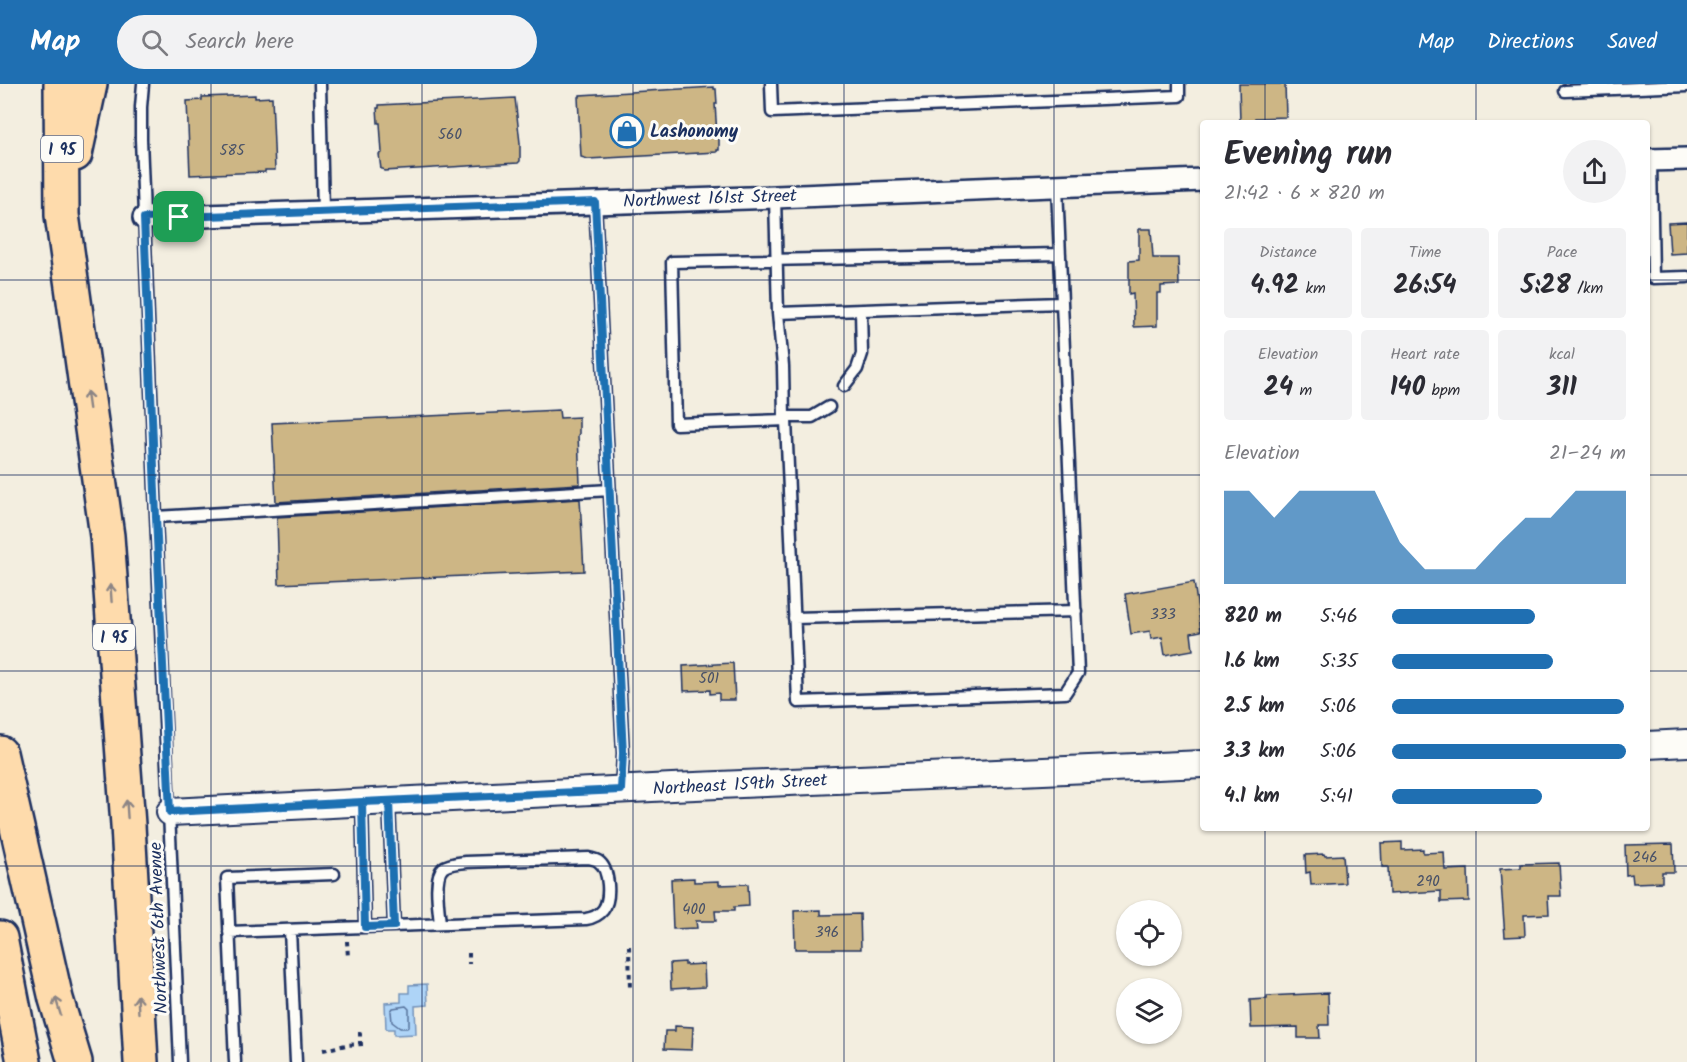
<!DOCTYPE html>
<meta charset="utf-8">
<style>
:root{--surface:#fff;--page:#f2f2f3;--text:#2b2b33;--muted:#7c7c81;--accent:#1f6fb2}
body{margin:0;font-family:Kalam,sans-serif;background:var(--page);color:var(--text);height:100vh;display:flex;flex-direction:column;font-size:22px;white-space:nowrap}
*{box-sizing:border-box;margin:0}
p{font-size:20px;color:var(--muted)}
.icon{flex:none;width:33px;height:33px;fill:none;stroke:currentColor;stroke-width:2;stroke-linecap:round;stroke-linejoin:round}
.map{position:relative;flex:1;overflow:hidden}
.drawer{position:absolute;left:1200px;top:36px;width:450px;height:711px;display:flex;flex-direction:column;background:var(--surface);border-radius:6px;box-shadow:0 2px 4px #0004}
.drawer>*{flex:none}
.fabs{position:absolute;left:1116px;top:816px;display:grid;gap:12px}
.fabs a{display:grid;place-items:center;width:66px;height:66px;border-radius:50%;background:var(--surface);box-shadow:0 2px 4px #0004;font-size:30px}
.pin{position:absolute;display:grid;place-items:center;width:51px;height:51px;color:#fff;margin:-26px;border-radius:12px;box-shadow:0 3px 9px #0006}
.round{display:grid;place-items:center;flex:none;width:63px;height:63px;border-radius:32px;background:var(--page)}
.head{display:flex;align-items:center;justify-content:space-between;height:102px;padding:0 24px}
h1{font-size:33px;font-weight:600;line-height:45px}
.figures{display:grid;grid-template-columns:repeat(3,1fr);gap:9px;height:102px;padding:6px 24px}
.figures div{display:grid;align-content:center;border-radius:6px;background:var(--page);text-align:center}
.figures b{font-size:26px;font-weight:600}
.figures small{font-size:16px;font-weight:400}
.figures p{font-size:16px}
.chart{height:168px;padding:12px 24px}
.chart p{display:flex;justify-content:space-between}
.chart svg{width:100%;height:108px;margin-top:6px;fill:var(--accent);opacity:.7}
ul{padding:0 24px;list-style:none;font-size:20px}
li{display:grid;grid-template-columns:96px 72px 1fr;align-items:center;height:45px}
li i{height:15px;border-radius:8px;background:var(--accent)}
header{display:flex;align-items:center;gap:36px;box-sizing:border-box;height:84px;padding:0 30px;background:var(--accent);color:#fff}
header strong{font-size:28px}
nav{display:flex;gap:33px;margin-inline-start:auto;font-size:21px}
.search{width:420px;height:54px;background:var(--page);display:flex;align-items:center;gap:15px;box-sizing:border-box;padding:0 21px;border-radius:33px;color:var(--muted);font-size:22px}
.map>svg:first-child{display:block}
.water{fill:#aed4f7;stroke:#7392ba;stroke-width:1.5}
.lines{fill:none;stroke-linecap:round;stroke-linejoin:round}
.shore{stroke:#56719b;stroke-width:1.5}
.building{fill:#cdb685;stroke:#1b2f5e;stroke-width:1.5}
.service-casing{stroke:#1b2f5e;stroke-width:15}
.minor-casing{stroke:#1b2f5e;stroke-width:26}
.tertiary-casing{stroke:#1b2f5e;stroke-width:30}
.motorway-casing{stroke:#1b2f5e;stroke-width:38}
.path{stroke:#1b2f5e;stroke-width:4;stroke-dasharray:4.5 4.5;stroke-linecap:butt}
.service{stroke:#fdfcf7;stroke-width:10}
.minor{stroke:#fdfcf7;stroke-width:21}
.tertiary{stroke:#fdfcf7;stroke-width:26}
.motorway{stroke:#fedbac;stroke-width:33}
.oneway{stroke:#8c8585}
.route-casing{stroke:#fff;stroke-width:12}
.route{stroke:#1f6fb2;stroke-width:8}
.grid{fill:none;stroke:#1b2f5e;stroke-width:1.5;stroke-opacity:0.55}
.labels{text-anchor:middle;stroke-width:6;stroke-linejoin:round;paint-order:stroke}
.number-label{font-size:15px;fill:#485168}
.shield{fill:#fdfcf7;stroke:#5f6c8c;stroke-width:1.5}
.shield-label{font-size:16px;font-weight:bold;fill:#1b2f5e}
.poi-label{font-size:18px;font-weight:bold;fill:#1b2f5e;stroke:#fdfcf7;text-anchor:start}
.street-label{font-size:18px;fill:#1b2f5e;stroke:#fdfcf7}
</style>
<header>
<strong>Map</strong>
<div class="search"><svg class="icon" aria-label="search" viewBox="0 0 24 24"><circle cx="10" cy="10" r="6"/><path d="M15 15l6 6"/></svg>Search here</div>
<nav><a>Map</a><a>Directions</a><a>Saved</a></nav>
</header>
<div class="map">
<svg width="1687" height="978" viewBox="0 0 1687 978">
<rect width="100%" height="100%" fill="#f3eee0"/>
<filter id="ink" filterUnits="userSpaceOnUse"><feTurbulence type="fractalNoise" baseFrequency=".0167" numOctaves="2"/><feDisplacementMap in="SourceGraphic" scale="12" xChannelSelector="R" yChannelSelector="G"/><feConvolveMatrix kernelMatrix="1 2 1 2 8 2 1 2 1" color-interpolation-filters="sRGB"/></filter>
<g filter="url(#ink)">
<path class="water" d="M427 900 428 921 415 922 416 950 394 951V945H386L385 919 401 918V909H409V901Z"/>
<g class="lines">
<path class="shore" d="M406 922 409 925V942L407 944H400L392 938 391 927 393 924Z"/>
</g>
<path class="building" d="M1239 0H1285L1286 33 1255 34V39H1240Z
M714 3V5H716L717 20H715L717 51H719V66H717V68L588 75 581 73 578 13H580V11Z
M255 11V14L272 13 275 86H265V88L190 91 187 17 202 16V13Z
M515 14 520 59V77L518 79 384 87 383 85H381L379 70 382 69 380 39H378L377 24H379V21Z
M1687 138V169L1670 170 1668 139Z
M1139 145H1151L1153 174H1178L1179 201 1161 202V209H1157V242L1134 243 1133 209 1129 210V177L1139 176Z
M559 326 560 334 579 333V350L578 351 580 400 276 418 272 339Z
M580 415 584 487 279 500 277 433Z
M1194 498 1201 547 1191 549 1193 566 1165 571 1162 553 1151 555 1150 547 1131 550 1125 510Z
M733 579 735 616H719V609L710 610V606L684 607 683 582Z
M1402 758V766L1423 765V769L1444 768 1445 786 1468 785 1469 817 1441 818V807L1389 810 1388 783H1382L1381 759Z
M1673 760 1674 788H1662V798L1633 799 1632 790 1626 791 1625 761Z
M1324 770 1325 772 1343 771 1345 799 1311 801 1310 788 1306 789 1305 771Z
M1559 779 1561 812H1548L1549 830 1524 831 1525 852 1505 853 1500 785 1521 784V780Z
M694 794V798L719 797V801L748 800 749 822 734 823V827H715L716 837H696L697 844 673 845 671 795Z
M821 826V831L860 830 861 865H795L794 827Z
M685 878V881L704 880 705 903 671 905 670 879Z
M1328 909 1329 941H1319L1320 954H1298V943L1251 944 1250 916 1267 915V912Z
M675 942 693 943 692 966 664 965 665 947H675Z"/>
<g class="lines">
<g class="service-casing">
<path id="service" d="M143 0 141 23V55L156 433 180 978
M320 0 323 127
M771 0 772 28 1179 12V0
M1565 7 1687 2
M1651 76 1653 194 1687 193
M1057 103 1078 589 1065 609 798 618 786 336 676 340 672 178 1060 170
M775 113 778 229 783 282 784 333H812L829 323
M595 118 623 669 621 705
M778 229 1062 219
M844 302 857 285 862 270 861 227
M156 433 610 406
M794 534 1076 527
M389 717 394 842
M362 718 365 843
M290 846 296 978
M229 848 586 835C593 834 598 832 603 826 611 816 610 785 598 777 595 775 592 775 589 774L466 778C459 779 449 779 443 784 433 793 439 827 440 840
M235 978 227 794 334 790"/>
</g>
<g class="minor-casing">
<path id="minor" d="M1647 76 1687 75
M144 134 775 113 1203 96"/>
</g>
<g class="tertiary-casing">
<path id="tertiary" d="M1647 661 1687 659
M170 728 672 703 1203 680"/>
</g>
<g class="motorway-casing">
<path id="motorway" d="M61 0 62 131 107 452 128 741 141 978
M75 70 90 0
M0 669 56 915 75 978
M0 854 24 978"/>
</g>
<path class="path" d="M347 857 348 874
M629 862 630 905
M469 869V880
M358 950H360V960
M323 966 346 961 365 960"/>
<use href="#service" class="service"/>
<use href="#minor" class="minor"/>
<use href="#tertiary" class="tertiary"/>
<use href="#motorway" class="motorway"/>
</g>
<defs><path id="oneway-shaft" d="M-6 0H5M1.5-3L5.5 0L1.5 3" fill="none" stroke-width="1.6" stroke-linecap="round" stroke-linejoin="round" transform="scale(1.5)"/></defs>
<g class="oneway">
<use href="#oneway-shaft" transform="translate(88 316) rotate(-98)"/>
<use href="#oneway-shaft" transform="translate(111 509) rotate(-94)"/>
<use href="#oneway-shaft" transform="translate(127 725) rotate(-94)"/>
<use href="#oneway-shaft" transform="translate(138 920) rotate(-93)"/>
<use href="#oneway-shaft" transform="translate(58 922) rotate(-107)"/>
</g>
</g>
<g class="lines" filter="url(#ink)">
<g class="route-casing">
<path id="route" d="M179 133 144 134 156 433 170 728 362 718 389 717 394 842 365 843 362 718 621 706 623 669 595 118 179 133"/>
</g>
<use href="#route" class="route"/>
</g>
<path class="grid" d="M211 0V978M422 0V978M633 0V978M844 0V978M1054 0V978M1265 0V39M1476 0V39M0 196H1203M1647 196H1687M0 391H1203M1647 391H1687M0 587H1203M1647 587H1687M1265 744V978M1476 744V978M0 782H1687"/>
<defs>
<g id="shop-ring" transform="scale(1.725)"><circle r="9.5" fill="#fdfcf7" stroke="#1f6fb2" stroke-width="1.5"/><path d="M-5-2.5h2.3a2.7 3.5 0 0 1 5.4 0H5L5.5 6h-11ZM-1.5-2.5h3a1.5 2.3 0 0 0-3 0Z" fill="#1f6fb2"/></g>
</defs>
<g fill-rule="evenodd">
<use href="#shop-ring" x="627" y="47"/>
</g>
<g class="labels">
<g class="number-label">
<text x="450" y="55">560</text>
<text x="232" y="71">585</text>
<text x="1163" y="535">333</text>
<text x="709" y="599">501</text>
<text x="1645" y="778">246</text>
<text x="1428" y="802">290</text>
<text x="694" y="830">400</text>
<text x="827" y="853">396</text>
</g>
<g class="shield">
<rect x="41" y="52" width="42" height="26" rx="4.5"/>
<rect x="93" y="540" width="42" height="26" rx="4.5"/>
</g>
<g class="shield-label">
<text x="62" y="71">I 95</text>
<text x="114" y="559">I 95</text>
</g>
<g class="poi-label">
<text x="650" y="53">Lashonomy</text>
</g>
<g class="street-label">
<text transform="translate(710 114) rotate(-2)" y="6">Northwest 161st Street</text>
<text transform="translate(740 700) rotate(-3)" y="6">Northeast 159th Street</text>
<text transform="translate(158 844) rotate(-92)" y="6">Northwest 6th Avenue</text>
</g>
</g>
</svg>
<div class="fabs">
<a><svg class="icon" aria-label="locate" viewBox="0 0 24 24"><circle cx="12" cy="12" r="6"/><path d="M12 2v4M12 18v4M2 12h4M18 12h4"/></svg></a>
<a><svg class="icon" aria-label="layers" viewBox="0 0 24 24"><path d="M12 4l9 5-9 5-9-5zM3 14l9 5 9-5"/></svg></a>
</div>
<div class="pin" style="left:179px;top:133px;background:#1e9e55"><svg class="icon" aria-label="arrive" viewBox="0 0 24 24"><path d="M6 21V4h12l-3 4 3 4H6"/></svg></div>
<section class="drawer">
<div class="head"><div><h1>Evening run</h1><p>21:42 · 6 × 820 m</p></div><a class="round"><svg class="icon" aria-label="share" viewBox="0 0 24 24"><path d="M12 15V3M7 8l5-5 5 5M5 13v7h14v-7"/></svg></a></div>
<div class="figures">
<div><p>Distance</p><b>4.92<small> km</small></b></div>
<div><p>Time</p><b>26:54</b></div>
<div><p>Pace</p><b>5:28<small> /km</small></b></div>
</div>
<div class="figures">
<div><p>Elevation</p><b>24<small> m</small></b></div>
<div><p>Heart rate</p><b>140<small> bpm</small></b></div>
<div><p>kcal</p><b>311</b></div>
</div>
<div class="chart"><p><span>Elevation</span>21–24 m</p>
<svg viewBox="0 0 160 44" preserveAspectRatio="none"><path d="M0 44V6L10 6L20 17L30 6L40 6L50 6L60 6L70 27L80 38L90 38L100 38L110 27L120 17L130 17L140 6L150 6L160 6V44z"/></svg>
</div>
<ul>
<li><b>820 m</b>5:46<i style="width:61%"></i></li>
<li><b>1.6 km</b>5:35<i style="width:69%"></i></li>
<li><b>2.5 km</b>5:06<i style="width:99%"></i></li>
<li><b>3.3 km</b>5:06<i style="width:100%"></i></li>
<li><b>4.1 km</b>5:41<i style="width:64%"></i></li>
</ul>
</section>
</div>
